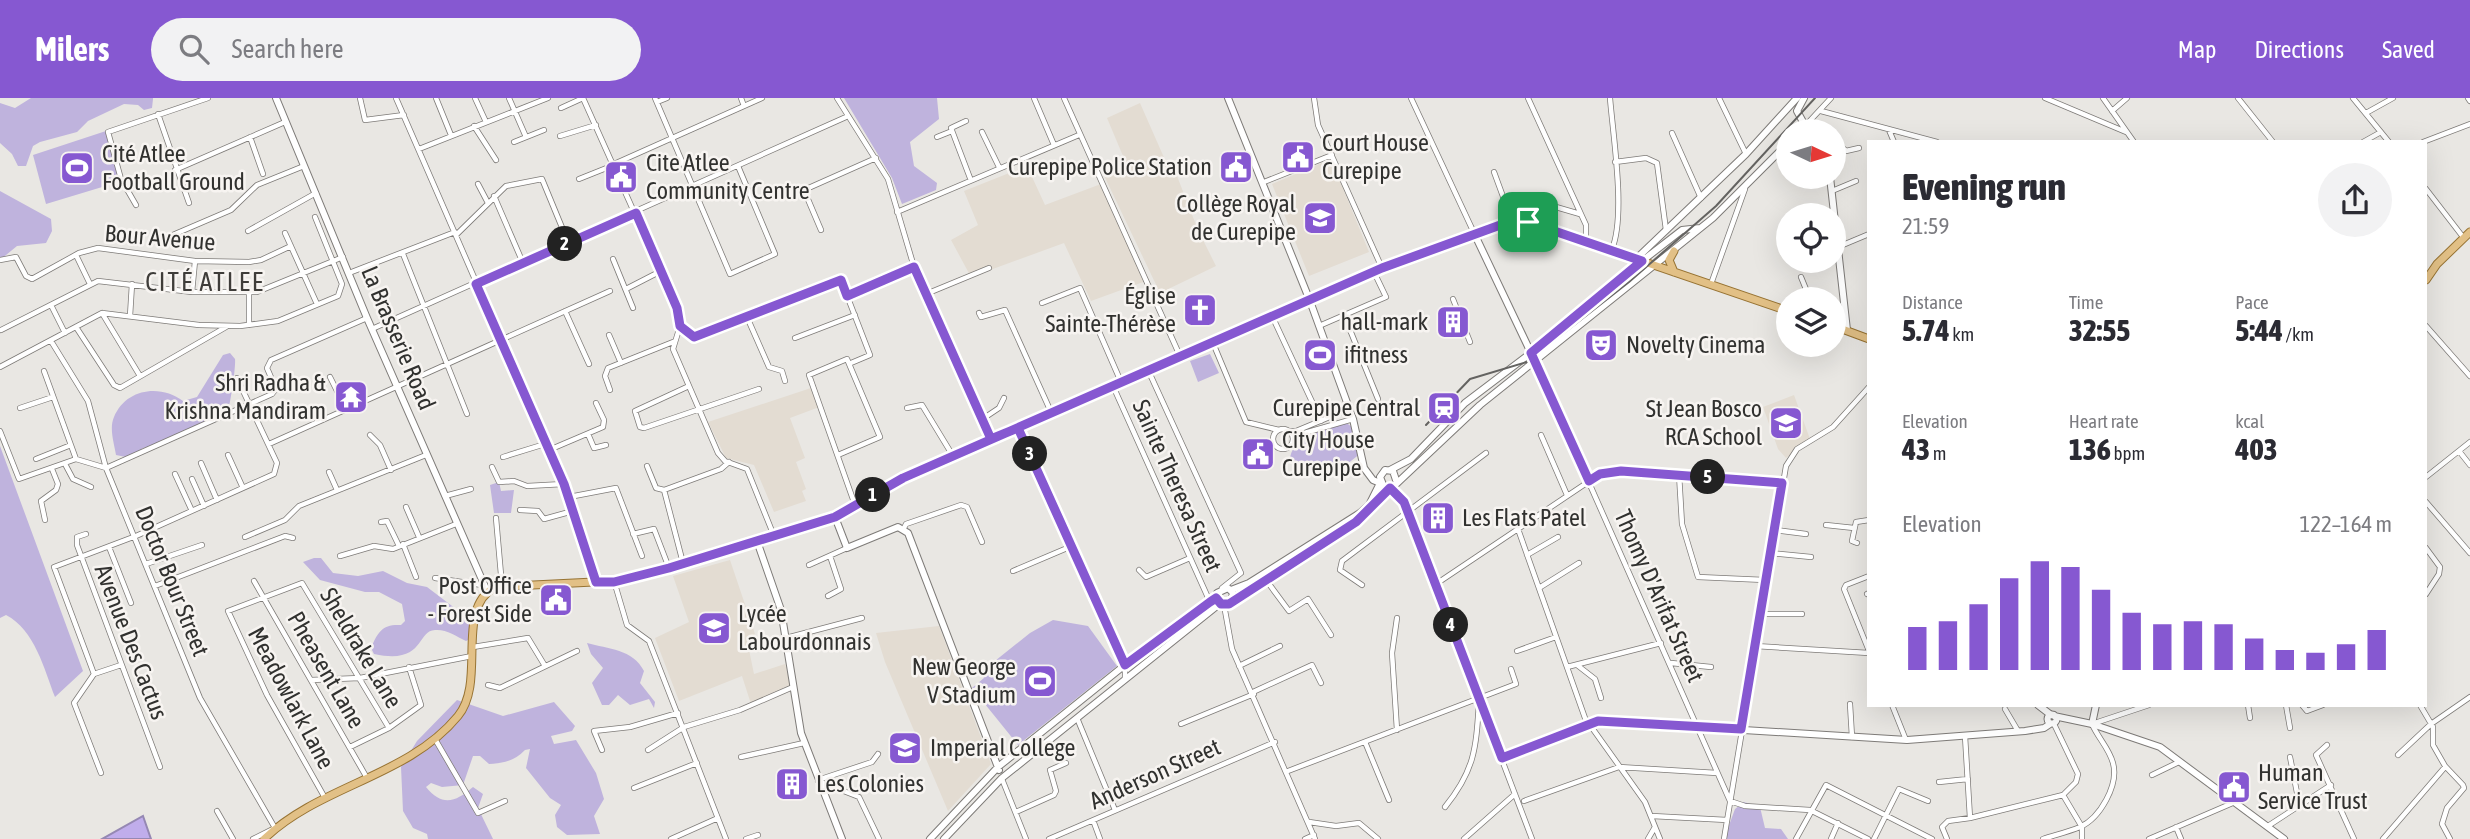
<!DOCTYPE html>
<meta charset="utf-8">
<style>
:root{--surface:#fff;--page:#f2f2f3;--text:#2b2b33;--muted:#7c7c81;--accent:#8658d1}
body{margin:0;font-family:"Asap Condensed",sans-serif;background:var(--page);color:var(--text);height:100vh;display:flex;flex-direction:column;font-size:26px;white-space:nowrap}
*{box-sizing:border-box;margin:0}
p{font-size:23px;color:var(--muted)}
.icon{flex:none;width:38px;height:38px;fill:none;stroke:currentColor;stroke-width:2;stroke-linecap:round;stroke-linejoin:round}
.map{position:relative;flex:1;overflow:hidden}
.side{position:absolute;left:1867px;top:42px;width:560px;height:567px;display:flex;flex-direction:column;background:var(--surface);border-radius:0px;box-shadow:0 7px 28px #0002}
.side>*{flex:none}
.needle{width:46px;rotate:94deg}
.buttons{position:absolute;left:1776px;top:21px;display:grid;gap:14px}
.buttons a{display:grid;place-items:center;width:70px;height:70px;border-radius:50%;background:var(--surface);box-shadow:0 7px 28px #0002;font-size:35px}
.pin{position:absolute;display:grid;place-items:center;width:60px;height:60px;color:#fff;margin:-30px;border-radius:14px;box-shadow:0 4px 10px #0006}
.km{position:absolute;width:35px;height:35px;margin:-18px;border-radius:50%;background:#222;color:#fff;font-size:19px;line-height:35px;text-align:center}
.round{display:grid;place-items:center;flex:none;width:74px;height:74px;border-radius:37px;background:var(--page)}
.head{display:flex;align-items:center;justify-content:space-between;height:119px;padding:0 35px}
h1{font-size:38px;font-weight:800;line-height:52px}
.metrics{display:grid;grid-template-columns:repeat(3,1fr);gap:10px;height:119px;padding:7px 35px}
.metrics div{display:grid;align-content:center}
.metrics b{font-size:30px;font-weight:800}
.metrics small{font-size:19px;font-weight:400}
.metrics p{font-size:19px}
.chart{height:196px;padding:14px 35px}
.chart p{display:flex;justify-content:space-between}
.chart svg{width:100%;height:126px;margin-top:7px;stroke:var(--accent);stroke-width:6}
header{display:flex;align-items:center;gap:42px;box-sizing:border-box;height:98px;padding:0 35px;background:var(--accent);color:#fff}
header strong{font-size:33px}
nav{display:flex;gap:38px;margin-inline-start:auto;font-size:24px}
.search{width:490px;height:63px;background:var(--page);display:flex;align-items:center;gap:18px;box-sizing:border-box;padding:0 24px;border-radius:38px;color:var(--muted);font-size:26px}
.map>svg:first-child{display:block}
.built{fill:#e3dcd2}
.green{fill:#bfb3dd}
.water{fill:#c0adeb;stroke:#9588b3;stroke-width:2}
.lines{fill:none;stroke-linecap:round;stroke-linejoin:round}
.minor-casing{stroke:#7e7b78;stroke-width:6}
.tertiary-casing{stroke:#7e7b78;stroke-width:8}
.secondary-casing{stroke:#7e7b78;stroke-width:8}
.primary-casing{stroke:#977333;stroke-width:9}
.minor{stroke:#fff;stroke-width:4.5}
.tertiary{stroke:#fff;stroke-width:6}
.secondary{stroke:#fff;stroke-width:6}
.primary{stroke:#e2c086;stroke-width:7}
.tram{stroke:#646361;stroke-width:2}
.route-casing{stroke:#fff;stroke-width:14}
.route{stroke:#8658d1;stroke-width:9}
.labels{text-anchor:middle;stroke-width:5;stroke-linejoin:round;paint-order:stroke}
.poi-label{font-size:24px;fill:#31312f;stroke:#f7f4f1;text-anchor:start}
.street-label{font-size:24px;fill:#31312f;stroke:#f7f4f1}
.neighbourhood-label{font-size:26px;letter-spacing:2px;fill:#3f3d3a;stroke:#f7f4f1}
</style>
<header>
<strong>Milers</strong>
<div class="search"><svg class="icon" aria-label="search" viewBox="0 0 24 24"><circle cx="10" cy="10" r="6"/><path d="M15 15l6 6"/></svg>Search here</div>
<nav><a>Map</a><a>Directions</a><a>Saved</a></nav>
</header>
<div class="map">
<svg width="2470" height="741" viewBox="0 0 2470 741">
<rect width="100%" height="100%" fill="#e9e7e3"/>
<path class="built" d="M1140 5 1173 80 1177 78 1198 132 1216 168 1160 195 1100 69 1123 58 1107 20Z
M1331 61 1369 154 1309 178 1272 86Z
M1027 68 1045 107 1101 86 1146 183 1091 203 1064 145 971 179 951 142 978 127 964 93Z
M814 289 822 308 790 320 805 360 796 364 806 391 802 393 806 403 774 414 754 367 726 360 708 324Z
M1794 297 1810 341 1786 360 1778 351 1763 309Z
M730 462 755 536 747 542 754 576 785 566 791 589 751 606 742 578 679 603 655 540 689 524 673 478Z
M939 528 991 666 948 713 885 564 876 535Z"/>
<path class="green" d="M31 0H153V1L152 10 144 12 138 7 124 6 88 23 77 34 40 44 33 48 26 68H18L12 56 0 45V5L15 10Z
M844 0H937L939 21 910 44 914 68 937 85 936 92 902 106 892 80Z
M109 32 122 83 46 106 33 57Z
M0 93 51 121 52 133 46 145 17 148 0 162Z
M230 255 235 261C236 269 230 309 227 316L165 346 143 350 131 360 116 357C114 345 109 330 114 319 126 290 161 286 183 303L197 299 223 257Z
M1210 256 1219 275 1198 284 1190 263Z
M1345 324 1352 329 1361 355 1332 378 1304 372 1290 364C1289 338 1326 332 1345 324Z
M0 348 83 573 55 599C44 571 35 532 6 517L0 520Z
M499 384 501 393 514 392 511 415H494L490 387Z
M314 460H321L333 475 358 478 383 473 407 485 427 489 456 511 471 517 472 540 466 543C456 538 446 531 435 532 416 533 425 567 374 556L371 550C378 534 382 526 401 527L405 523 402 506 379 494H365L320 482 303 464Z
M1053 522 1088 528 1117 568 1018 647 972 590 984 580 980 575 1030 535Z
M587 545C608 551 633 551 644 573L640 585 655 604 654 610 649 601 630 607 618 597 609 607H602L592 585 603 570 591 556Z
M457 602 503 618 554 604 575 628 572 633 551 638 554 646 576 642 596 675 604 701 594 718 600 736 567 737 557 729 555 717 561 707 550 700 526 670 530 651 525 652C514 663 505 665 489 666L480 658H473L463 687 442 689 431 685 426 689C442 709 456 704 473 689L483 696 478 710 493 741H428L427 736 413 730 403 713 401 669 417 643Z
M1744 704 1760 709 1765 730 1781 731 1788 741H1724L1735 711Z"/>
<path class="water" d="M143 718 151 741H102Z"/>
<g class="lines">
<g class="minor-casing">
<path id="minor" d="M360 0 365 22 404 17
M396 0 564 386 595 484
M436 0 451 37
M475 0 486 24
M509 0 526 39
M583 0 677 210 680 228 673 251 718 355 725 363 747 371 774 438
M655 0 730 176 775 156 738 68
M741 0 744 8
M837 0 888 81 914 169 991 341
M1034 0 1054 47
M1064 0 1180 258
M1314 0 1318 27 1382 170
M1411 0 1474 135
M1528 0 1586 127V143
M1610 0C1613 38 1626 117 1612 151
M1719 0 1746 56
M2045 0 2126 34
M2103 0 2134 44
M2238 0 2273 44
M2353 0 2389 44
M2468 0 2470 3
M657 4 667 0
M561 10 583 0
M1821 13 1937 44
M2112 13 2127 0
M2366 15 2393 0
M158 16 189 105
M966 23 951 30 970 80
M474 28 496 62
M1805 28 1831 0
M1889 32 1894 44
M982 34 999 69
M1672 35 1701 100
M560 38 596 27
M250 39 263 76
M937 39 952 33
M1834 42 1846 53 1859 50
M514 44 544 32
M2363 44 2381 34
M2423 44 2470 26
M419 51 548 0
M1615 64 1646 60 1657 65 1666 132
M614 66 762 0
M175 72 285 24
M1494 74 1512 123
M579 81 614 67
M1264 84 1332 57
M478 86 488 105
M2426 91 2463 139
M1832 93 1856 83
M494 98 523 165
M1525 100 1580 116
M136 107 121 81 108 34 208 0
M897 114 1079 37
M821 132 804 92 876 60
M248 133 316 95
M285 135 317 206
M456 137 506 88 542 81 568 144
M168 139 231 112 257 87 304 68
M1838 149 1869 136
M403 156 467 316
M76 157 90 186
M613 161 633 210
M0 162 16 159 26 178 32 181 79 155 98 150 195 163 249 164 261 162 291 148
M349 175 455 134
M1801 179 1810 201
M1711 186 1745 91
M626 191 661 173
M192 194 195 163
M926 196 989 170
M847 198 914 169
M1453 201 1470 244
M1042 205 1080 190 1121 284
M51 207 65 235
M565 213 589 266
M102 215 140 278
M979 215 981 219 1005 212 1051 314
M1344 217 1378 301
M130 218 132 186
M747 219 769 269 782 273 785 283
M1273 220 1321 323
M249 227V195
M680 228 694 239 841 182 870 257 851 265
M1319 228 1386 199 1374 174
M2426 228 2470 278
M76 229 114 287 120 290 226 229
M372 231 846 19
M1 232 98 183 192 194H257L343 159
M609 237 621 265
M795 240 855 217
M51 243 88 303 106 370 200 600 275 730 253 741
M1213 245 1246 324 1279 332
M1536 265 1730 703 1745 708 1810 712 1868 741
M0 269 102 215 199 227 240 228 278 223 338 198 342 186 315 119
M44 273 76 361
M1149 274 1241 475 1222 490
M330 279 346 311
M689 288 635 313 640 329 644 330 759 291
M1113 288 1210 504
M610 292 605 278 608 270 673 244
M20 310 53 299
M907 310 922 307 953 358
M981 322 999 310 1004 300
M1018 330 1125 567V581
M1273 341a10 10 0 1 1 20 0a10 10 0 1 1-20 0Z
M0 333 19 381 76 361 106 370 272 296 276 291 267 270 271 262 367 220
M1289 333H1296L1349 311
M588 336 594 350 606 347
M370 337 380 347 391 372
M1541 337 1567 397
M1293 343 1301 336 1353 321
M269 346 610 193
M549 352 603 329 604 322 596 305
M2459 353 2470 367
M228 357 243 390
M838 357 880 339 847 261 809 277 855 407
M503 359 545 346
M36 361 71 347
M201 365 217 402
M65 366 73 381 91 389
M647 368 656 390 664 392
M492 369 499 384 514 383 527 388 564 386
M329 374 337 392
M175 376 192 413
M1679 376 1682 426 1698 479 1765 482
M2426 379 2470 344
M192 381 204 408
M1390 391 1404 404 1532 741
M445 398 471 391
M569 399 616 390 642 458
M2426 404 2470 455
M406 409 419 439
M520 412 538 413 544 421 573 413
M496 420 502 488
M45 422 41 403 56 392 58 386 52 371
M381 424 387 423 399 448
M1826 427 1854 430
M904 430 906 426 961 407 967 409 982 444
M1518 431 1585 620 1645 704 1660 741
M1775 432 1806 436
M86 436 77 439V447L160 669
M633 436 654 431 669 470
M245 439 285 422 299 408 426 357
M1857 445 1852 443 1856 424 1869 422
M403 446 416 479
M109 449 131 505
M2426 450 2440 469 2439 476 2426 496
M1771 455 1811 459
M1527 457 1558 439
M340 458 374 448 393 451 456 426
M683 465 664 392 721 371 729 364
M146 466 202 447
M809 467 847 450
M1139 472 1146 479 1190 460
M1013 473 1072 448
M1869 478 1846 487 1844 491 1869 553
M435 480 482 487
M1266 482 1289 513 1308 501 1331 537
M254 483 367 680
M614 483 627 527 649 543 726 741
M1436 486 1600 376 1621 373 1782 385
M1362 487 1340 472 1342 463 1486 355
M155 488 285 438 293 440
M1539 490 1579 465
M1867 496 1869 495
M828 498 841 491 830 458
M1224 507 1232 551 1315 741
M1760 516H1802
M1397 520 1392 555 1397 632
M786 540 862 520
M1755 548 1869 555
M473 549 528 540 545 568
M1517 553 1556 539
M1671 565 1711 569
M1577 567 1595 581 1601 600
M1239 568 1280 548
M1567 569 1661 545
M94 576 54 469 136 438 274 376 277 365 237 280
M311 582 360 580 472 558
M488 587 500 590 577 553
M1253 594 1312 567 1321 585
M1850 606 1852 639
M1892 607 1906 642
M2248 607 2250 620
M2286 607 2290 630
M2302 607 2307 613 2323 607
M2420 607 2433 629V647L2445 668 2463 687 2464 690 2447 710 2442 726 2450 741
M2005 611 2018 633
M1077 620 1115 712
M1181 626 1254 596
M2054 626 2078 676 2076 684 2063 697
M1965 638 1970 720
M435 641 478 715 505 703
M1365 644 1389 702
M2327 647 2316 657 2354 741
M350 649 389 630 421 607 409 569
M602 652 594 633 630 629 678 615
M648 652 684 629 740 612 793 589
M2398 657 2431 626 2470 599
M741 659 804 645
M2290 659 2299 705
M1288 673 1516 586 1511 571
M101 675 74 605 94 576 121 567
M2152 677 2179 664
M1002 681 1026 741
M818 682 872 664 878 656
M818 683 859 699 879 741
M1939 684 1968 681
M634 690 697 665
M2063 697 2082 729
M325 700 267 597 228 513 302 485 389 630
M1524 703 1619 669 1717 675
M1445 709C1475 672 1476 650 1479 605
M217 713 233 741
M1016 714 1054 697 1056 693 1050 672 1066 665
M1652 718 1727 722
M1093 722 1100 741
M1309 724 1336 728 1359 725 1378 741
M2268 728 2331 687
M2176 729 2181 741
M671 741 718 720
M746 741 758 737
M1049 741 1275 644
M1305 741 1314 737
M1464 741 1515 696
M1648 741 1655 729
M1724 741 1786 368 1797 351 1833 329 1869 289
M1796 741 1826 687 1932 741
M1831 741 1838 725
M1874 741 1899 691 1928 703
M1947 741 1942 729 1948 723 1970 720 2063 697
M2043 741C2055 737 2068 734 2080 729 2100 720 2119 687 2113 665 2109 650 2098 640 2092 626L2149 607
M2082 741V729
M2149 741 2235 704
M2383 741 2445 669"/>
</g>
<g class="tertiary-casing">
<path id="tertiary" d="M1228 0 1310 203 1353 321 1364 370 1373 382 1380 385 1369 407 1360 415 1249 485 1231 492
M1800 33 1805 28
M1474 135 1532 257
M1390 372 1411 361 1465 305 1531 255 1597 198 1682 132 1700 130
M1397 385 1393 373 1385 372 1380 379 1384 389 1394 388 1480 307 1713 120 1788 45
M835 419 847 450 898 429 908 435 999 672
M757 443 781 512 801 635 842 741
M1233 502 1356 424 1390 391
M2038 607 2051 617
M2047.5 621a4.5 4.5 0 1 1 9 0a4.5 4.5 0 1 1-9 0Z
M2054 618 2092 626
M1502 660 1598 623 1907 642 2025 633 2044 630 2050 626
M930 741 998 669 1125 567 1216 500
M944 741 1002 680 1217 508 1231 504 1233 495 1228 490 1217 495V503L1221 507"/>
</g>
<g class="secondary-casing">
<path id="secondary" d="M276 0 367 220 487 493
M1804 0 1797 13 1808 33
M1830 79 1847 232
M1636 161 1746 56 1797 0
M2096 607 2092 626 2160 649 2284 741"/>
</g>
<g class="primary-casing">
<path id="primary" d="M1674 153 1669 162 1674 174
M2426 182 2437 166 2470 134
M1834 228 1869 241
M264 741C320 687 408 679 458 618 487 583 454 511 495 489L614 483 669 470 835 419 882 391 953 358 1409 159 1503 126 1528 124 1788 213"/>
</g>
<use href="#minor" class="minor"/>
<use href="#tertiary" class="tertiary"/>
<use href="#secondary" class="secondary"/>
<use href="#primary" class="primary"/>
<path class="tram" d="M1426 327 1470 281 1527 264 1629 184 1716 108 1815 0"/>
</g>
<g class="lines">
<g class="route-casing">
<path id="route" d="M1528 124 1503 126 1382 170 903 380 835 419 669 470 614 484H596L564 386 476 186 636 115 677 210 680 228 694 239 841 182 847 198 914 169 991 341 1018 330 1125 567 1210 504 1216 500 1221 506H1229L1356 424 1390 390 1404 404 1502 660 1598 623 1741 631 1782 385 1621 373 1600 376 1589 383 1531 255 1642 163 1528 124"/>
</g>
<use href="#route" class="route"/>
</g>
<defs>
<g id="civic-square" transform="scale(1.75)"><rect x="-9" y="-9" width="18" height="18" rx="4" fill="#8658d1" stroke="#f7f4f1"/><path d="M-.6-6.5H3V-4.5H.6V-3L4-1V1h2V6H-6V1h2V-1L-.6-3ZM-1.2 2.5V6h2.4V2.5Z" fill="#fff"/></g>
<g id="stadium-square" transform="scale(1.75)"><rect x="-9" y="-9" width="18" height="18" rx="4" fill="#8658d1" stroke="#f7f4f1"/><path d="M0-5a6.5 5 0 1 0 0 10a6.5 5 0 1 0 0-10ZM-3.5-1.8h7v3.6h-7Z" fill="#fff"/></g>
<g id="university-square" transform="scale(1.75)"><rect x="-9" y="-9" width="18" height="18" rx="4" fill="#8658d1" stroke="#f7f4f1"/><path d="M0-5L7-2L0 1L-7-2ZM-4 1L0 2.5L4 1V4Q0 6-4 4Z" fill="#fff"/></g>
<g id="church-square" transform="scale(1.75)"><rect x="-9" y="-9" width="18" height="18" rx="4" fill="#8658d1" stroke="#f7f4f1"/><path d="M-1.2-6h2.4v3.5h3.3v2.4h-3.3V6h-2.4V-.1h-3.3v-2.4h3.3Z" fill="#fff"/></g>
<g id="building-square" transform="scale(1.75)"><rect x="-9" y="-9" width="18" height="18" rx="4" fill="#8658d1" stroke="#f7f4f1"/><path d="M-4-6H4V6H1V3H-1V6H-4ZM-2.5-4.3h1.7v1.8h-1.7ZM.8-4.3h1.7v1.8H.8ZM-2.5-1h1.7V.8h-1.7ZM.8-1h1.7V.8H.8Z" fill="#fff"/></g>
<g id="theatre-square" transform="scale(1.75)"><rect x="-9" y="-9" width="18" height="18" rx="4" fill="#8658d1" stroke="#f7f4f1"/><path d="M-5-5.5Q0-4 5-5.5V0Q5 5 0 6Q-5 5-5 0ZM-3.3-2.5H-1v1.5H-3.3ZM1-2.5H3.3v1.5H1ZM-2.8 1Q0 5.5 2.8 1Z" fill="#fff"/></g>
<g id="temple-square" transform="scale(1.75)"><rect x="-9" y="-9" width="18" height="18" rx="4" fill="#8658d1" stroke="#f7f4f1"/><path d="M0-6L5-2H3V0L6.5 2.5H4V6H1.5V3h-3V6H-4V2.5H-6.5L-3 0V-2H-5Z" fill="#fff"/></g>
<g id="station-square" transform="scale(1.75)"><rect x="-9" y="-9" width="18" height="18" rx="4" fill="#8658d1" stroke="#f7f4f1"/><path d="M-3-6H3Q5-6 5-4V2Q5 4 3 4L4.5 6H3L1.5 4h-3L-3 6H-4.5L-3 4Q-5 4-5 2V-4Q-5-6-3-6ZM-3.5-4v3h7v-3ZM-3.5 1v1.5H-2V1ZM2 1v1.5H3.5V1Z" fill="#fff"/></g>
<g id="school-square" transform="scale(1.75)"><rect x="-9" y="-9" width="18" height="18" rx="4" fill="#8658d1" stroke="#f7f4f1"/><path d="M0-5L7-2L0 1L-7-2ZM-4 1L0 2.5L4 1V4Q0 6-4 4Z" fill="#fff"/></g>
</defs>
<g fill-rule="evenodd">
<use href="#civic-square" x="1298" y="59"/>
<use href="#civic-square" x="1236" y="69"/>
<use href="#stadium-square" x="77" y="70"/>
<use href="#civic-square" x="621" y="79"/>
<use href="#university-square" x="1320" y="120"/>
<use href="#church-square" x="1200" y="212"/>
<use href="#building-square" x="1453" y="224"/>
<use href="#theatre-square" x="1601" y="247"/>
<use href="#stadium-square" x="1320" y="257"/>
<use href="#temple-square" x="351" y="299"/>
<use href="#station-square" x="1444" y="310"/>
<use href="#school-square" x="1786" y="325"/>
<use href="#civic-square" x="1258" y="356"/>
<use href="#building-square" x="1438" y="420"/>
<use href="#civic-square" x="556" y="502"/>
<use href="#school-square" x="714" y="530"/>
<use href="#stadium-square" x="1040" y="583"/>
<use href="#university-square" x="905" y="650"/>
<use href="#building-square" x="792" y="686"/>
<use href="#civic-square" x="2234" y="689"/>
</g>
<g class="labels">
<g class="poi-label">
<text x="1322" y="53">Court House<tspan x="1322" dy="28">Curepipe</tspan></text>
<text x="102" y="64">Cité Atlee<tspan x="102" dy="28">Football Ground</tspan></text>
<text x="646" y="73">Cite Atlee<tspan x="646" dy="28">Community Centre</tspan></text>
<text x="1212" y="77" text-anchor="end">Curepipe Police Station</text>
<text x="1296" y="114" text-anchor="end">Collège Royal<tspan x="1296" dy="28">de Curepipe</tspan></text>
<text x="1176" y="206" text-anchor="end">Église<tspan x="1176" dy="28">Sainte-Thérèse</tspan></text>
<text x="1428" y="232" text-anchor="end">hall-mark</text>
<text x="1626" y="255">Novelty Cinema</text>
<text x="1344" y="265">ifitness</text>
<text x="326" y="293" text-anchor="end">Shri Radha &amp;<tspan x="326" dy="28">Krishna Mandiram</tspan></text>
<text x="1420" y="318" text-anchor="end">Curepipe Central</text>
<text x="1762" y="319" text-anchor="end">St Jean Bosco<tspan x="1762" dy="28">RCA School</tspan></text>
<text x="1282" y="350">City House<tspan x="1282" dy="28">Curepipe</tspan></text>
<text x="1462" y="428">Les Flats Patel</text>
<text x="532" y="496" text-anchor="end">Post Office<tspan x="532" dy="28">- Forest Side</tspan></text>
<text x="738" y="524">Lycée<tspan x="738" dy="28">Labourdonnais</tspan></text>
<text x="1016" y="577" text-anchor="end">New George<tspan x="1016" dy="28">V Stadium</tspan></text>
<text x="930" y="658">Imperial College</text>
<text x="2258" y="683">Human<tspan x="2258" dy="28">Service Trust</tspan></text>
<text x="816" y="694">Les Colonies</text>
</g>
<g class="street-label">
<text transform="translate(160 140) rotate(5)" y="8">Bour Avenue</text>
<text transform="translate(398 240) rotate(67)" y="8">La Brasserie Road</text>
<text transform="translate(1177 388) rotate(66)" y="8">Sainte Theresa Street</text>
<text transform="translate(172 483) rotate(68)" y="8">Doctor Bour Street</text>
<text transform="translate(1659 498) rotate(66)" y="8">Thomy D'Arifat Street</text>
<text transform="translate(131 544) rotate(69)" y="8">Avenue Des Cactus</text>
<text transform="translate(361 550) rotate(59)" y="8">Sheldrake Lane</text>
<text transform="translate(326 572) rotate(60)" y="8">Pheasent Lane</text>
<text transform="translate(291 600) rotate(62)" y="8">Meadowlark Lane</text>
<text transform="translate(1155 676) rotate(-24)" y="8">Anderson Street</text>
</g>
<g class="neighbourhood-label">
<text x="205" y="193">CITÉ ATLEE</text>
</g>
</g>
</svg>
<div class="buttons">
<a><svg class="needle" viewBox="-14 -14 28 28"><path d="M0-13l5 13h-10z" fill="#e53935"/><path d="M0 13l5-13h-10z" fill="#7c7c81"/></svg></a>
<a><svg class="icon" aria-label="locate" viewBox="0 0 24 24"><circle cx="12" cy="12" r="6"/><path d="M12 2v4M12 18v4M2 12h4M18 12h4"/></svg></a>
<a><svg class="icon" aria-label="layers" viewBox="0 0 24 24"><path d="M12 4l9 5-9 5-9-5zM3 14l9 5 9-5"/></svg></a>
</div>
<div class="pin" style="left:1528px;top:124px;background:#1e9e55"><svg class="icon" aria-label="arrive" viewBox="0 0 24 24"><path d="M6 21V4h12l-3 4 3 4H6"/></svg></div>
<b class="km" style="left:873px;top:397px">1</b>
<b class="km" style="left:565px;top:146px">2</b>
<b class="km" style="left:1030px;top:356px">3</b>
<b class="km" style="left:1451px;top:527px">4</b>
<b class="km" style="left:1708px;top:379px">5</b>
<section class="side">
<div class="head"><div><h1>Evening run</h1><p>21:59</p></div><a class="round"><svg class="icon" aria-label="share" viewBox="0 0 24 24"><path d="M12 15V3M7 8l5-5 5 5M5 13v7h14v-7"/></svg></a></div>
<div class="metrics">
<div><p>Distance</p><b>5.74<small> km</small></b></div>
<div><p>Time</p><b>32:55</b></div>
<div><p>Pace</p><b>5:44<small> /km</small></b></div>
</div>
<div class="metrics">
<div><p>Elevation</p><b>43<small> m</small></b></div>
<div><p>Heart rate</p><b>136<small> bpm</small></b></div>
<div><p>kcal</p><b>403</b></div>
</div>
<div class="chart"><p><span>Elevation</span>122–164 m</p>
<svg viewBox="0 0 160 44" preserveAspectRatio="none"><path d="M5 44V29M15 44V27M25 44V21M35 44V12M45 44V6M55 44V8M65 44V16M75 44V24M85 44V28M95 44V27M105 44V28M115 44V33M125 44V37M135 44V38M145 44V35M155 44V30"/></svg>
</div>
</section>
</div>
